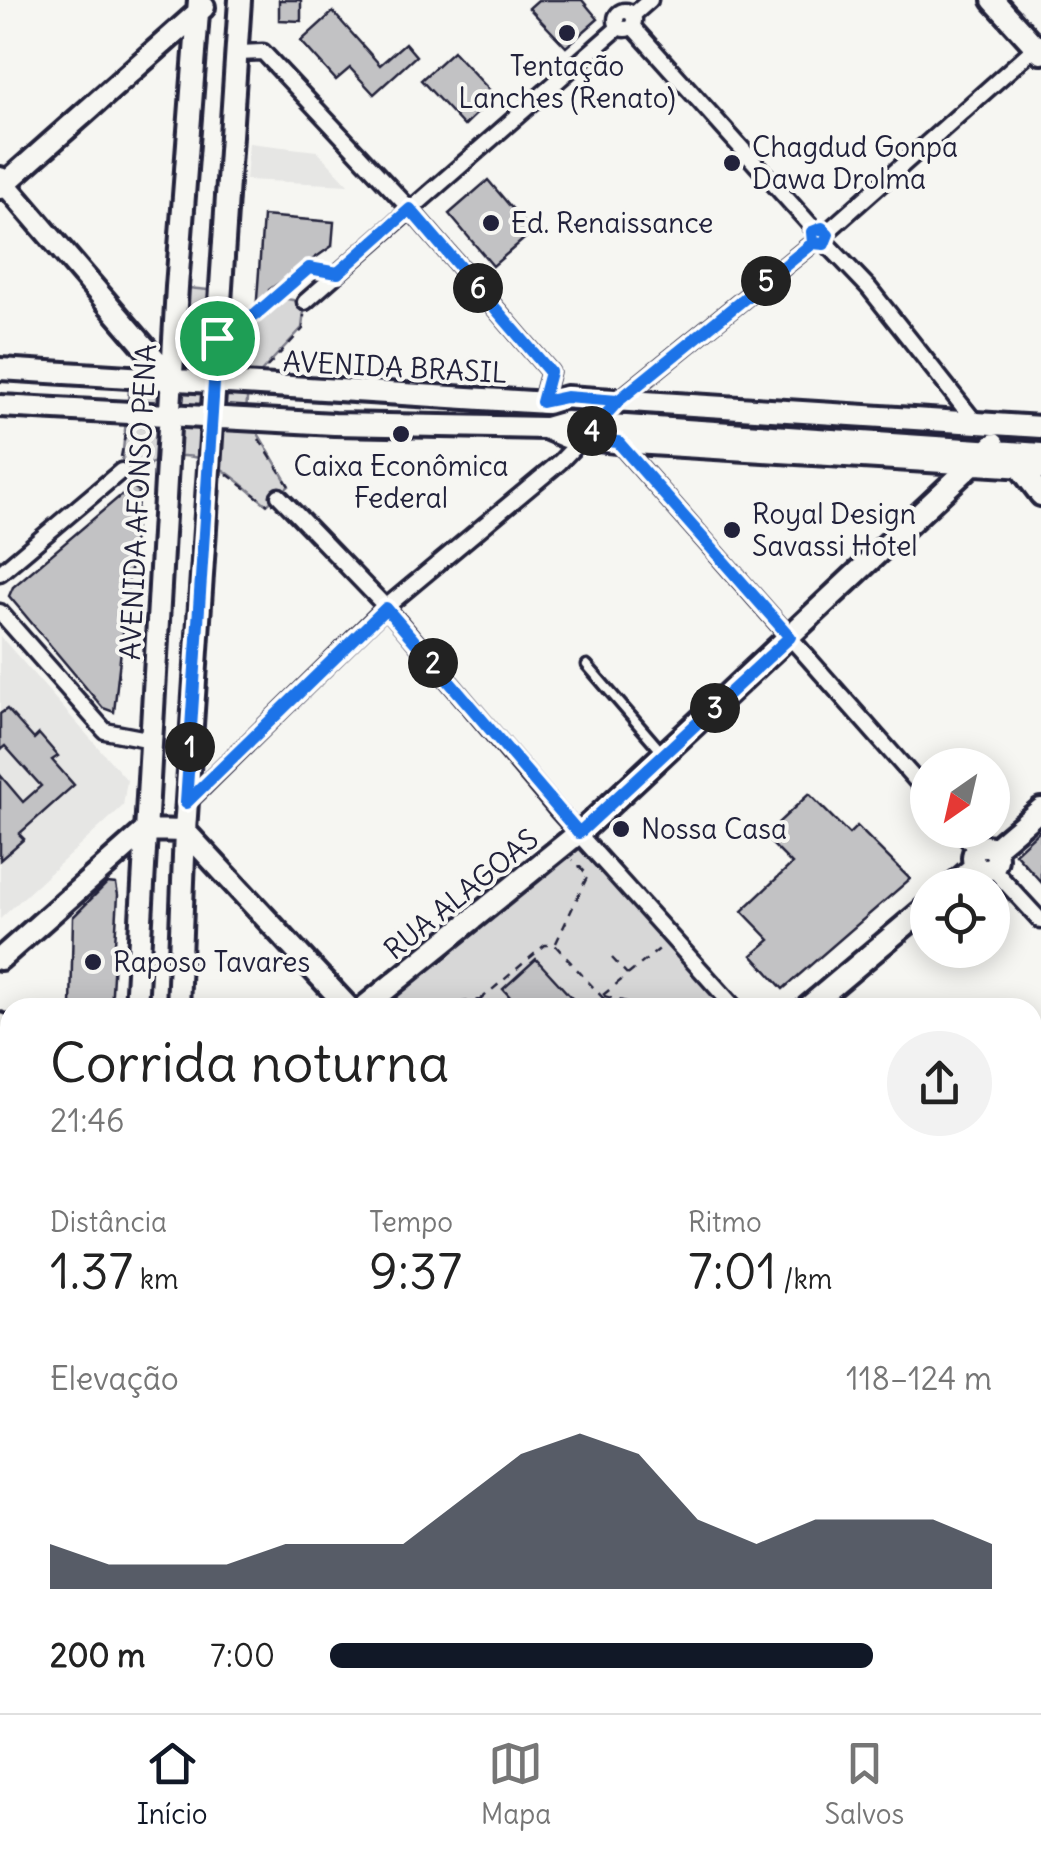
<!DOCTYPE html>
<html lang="pt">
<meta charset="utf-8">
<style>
:root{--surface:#fff;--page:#f2f2f2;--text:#222;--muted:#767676;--line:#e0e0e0;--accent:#111827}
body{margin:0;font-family:Delius,sans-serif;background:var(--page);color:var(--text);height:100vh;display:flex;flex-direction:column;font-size:38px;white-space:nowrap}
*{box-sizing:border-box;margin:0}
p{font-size:32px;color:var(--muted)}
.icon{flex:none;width:55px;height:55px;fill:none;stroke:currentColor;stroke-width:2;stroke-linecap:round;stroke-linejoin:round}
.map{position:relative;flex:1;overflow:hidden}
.drawer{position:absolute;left:0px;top:998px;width:1042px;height:718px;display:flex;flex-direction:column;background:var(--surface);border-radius:30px 30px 0 0;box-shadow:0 5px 25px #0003}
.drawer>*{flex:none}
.needle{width:65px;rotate:214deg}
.buttons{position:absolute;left:910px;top:748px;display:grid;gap:20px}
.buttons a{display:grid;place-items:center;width:100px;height:100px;border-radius:50%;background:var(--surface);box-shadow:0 5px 25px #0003;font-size:50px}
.pin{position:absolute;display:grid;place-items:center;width:85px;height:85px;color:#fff;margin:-42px;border:5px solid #fff;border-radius:50%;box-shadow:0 2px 10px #0007}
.km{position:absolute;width:50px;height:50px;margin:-25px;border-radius:50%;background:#222;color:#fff;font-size:28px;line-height:50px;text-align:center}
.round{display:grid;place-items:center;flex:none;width:105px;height:105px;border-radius:52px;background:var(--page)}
.head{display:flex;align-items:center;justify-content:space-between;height:170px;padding:0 50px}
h1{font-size:55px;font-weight:600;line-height:75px}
.metrics{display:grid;grid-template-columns:repeat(3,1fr);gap:15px;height:170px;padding:10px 50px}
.metrics div{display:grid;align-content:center}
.metrics b{font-size:50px;font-weight:600}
.metrics small{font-size:28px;font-weight:400}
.metrics p{font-size:28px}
.chart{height:280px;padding:20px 50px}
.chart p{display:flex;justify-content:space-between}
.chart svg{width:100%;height:180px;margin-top:10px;fill:var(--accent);opacity:.7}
ul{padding:0 50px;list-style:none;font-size:32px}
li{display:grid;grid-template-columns:160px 120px 1fr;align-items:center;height:75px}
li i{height:25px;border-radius:12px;background:var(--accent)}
.menu{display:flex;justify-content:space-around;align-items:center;height:140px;border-top:2px solid var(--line);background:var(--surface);font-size:28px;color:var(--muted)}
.menu a{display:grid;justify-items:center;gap:5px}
.menu .selected{color:var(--accent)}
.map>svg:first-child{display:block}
.built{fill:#e6e6e4}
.green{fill:#d7d7d7;stroke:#7c7c89;stroke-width:2.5}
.building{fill:#c2c2c4;stroke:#22223b;stroke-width:2.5}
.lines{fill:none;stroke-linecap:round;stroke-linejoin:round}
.lane-casing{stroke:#22223b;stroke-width:15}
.street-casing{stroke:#22223b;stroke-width:21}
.secondary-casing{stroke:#22223b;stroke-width:28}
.path{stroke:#22223b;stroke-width:2.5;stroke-dasharray:8 8;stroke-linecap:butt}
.lane{stroke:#f6f6f2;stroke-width:8}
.street{stroke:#f6f6f2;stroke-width:14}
.secondary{stroke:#f6f6f2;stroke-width:20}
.route-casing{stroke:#fff;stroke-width:20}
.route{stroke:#1a73e8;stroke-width:12}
.poi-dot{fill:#22223b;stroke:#f6f6f2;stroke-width:4}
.labels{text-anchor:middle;stroke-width:8;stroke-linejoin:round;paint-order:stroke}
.poi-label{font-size:28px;fill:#22223b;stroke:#f6f6f2;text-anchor:start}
.street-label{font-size:28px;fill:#22223b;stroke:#f6f6f2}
</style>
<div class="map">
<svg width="1041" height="1713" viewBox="0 0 1041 1713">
<rect width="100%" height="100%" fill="#f6f6f2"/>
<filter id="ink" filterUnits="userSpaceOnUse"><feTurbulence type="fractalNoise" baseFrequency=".01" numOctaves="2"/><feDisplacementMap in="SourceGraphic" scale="20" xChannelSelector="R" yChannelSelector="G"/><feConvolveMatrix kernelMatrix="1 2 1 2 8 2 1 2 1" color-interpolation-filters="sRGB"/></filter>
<g filter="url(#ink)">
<path class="built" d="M249 143 317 151 349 185 246 180Z
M0 636 127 780 123 806 0 919Z
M1041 1235V1317L1033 1308 1032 1242Z"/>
<path class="green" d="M178 287 218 291 220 335 275 297 305 302 302 328 248 386 246 413 289 486 267 505C238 482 208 447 168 458 151 462 139 470 121 471L130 379 173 381Z
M569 836 587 845 730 1007 370 1008Z
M0 1082 10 1093V1705H67V1713H0Z"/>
<path class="building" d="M279 0H301V21L279 20Z
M538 0H582L598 19 566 47 529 8Z
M333 12 380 65 405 43 416 56 374 94 350 68 336 80 301 41Z
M453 51 495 96 464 126 421 80Z
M488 180 532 232 493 266 449 214Z
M263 216 334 222 332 246 269 290V301L256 313Z
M132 486 139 491 114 712 103 708 9 596 13 587Z
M7 709 34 739 39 734 58 756 52 760 74 785 19 834 24 839 0 860V775L23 802 41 786 5 746 0 750V714Z
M809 794 849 834 857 826 910 879 783 989 752 955 770 940 742 911 792 864 764 836Z
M1041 829V882L1015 853Z
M107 883 116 884 118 895 111 1008H71L73 917Z
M536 959 581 1008H520L503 989Z"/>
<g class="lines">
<g class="lane-casing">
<path id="lane" d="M274 296 309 268 337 273
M587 665 661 751
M0 1081 10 1093
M0 1614 5 1580
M12 1713 13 1705"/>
</g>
<g class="street-casing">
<path id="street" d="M616 20a9 9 0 1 1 18 0a9 9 0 1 1-18 0Z
M633 15 650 0
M632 26 814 229
M238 53 263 52 410 209 550 372 542 402
M827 232 1040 43
M826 243 869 288 976 423
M305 302 619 27
M618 442 928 794
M279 496 386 607 558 811 735 1008
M0 573 121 471
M0 612 105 731 152 740
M187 803 386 607 560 462 618 401 813 243
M959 830 976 849
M992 868 1041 921
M1032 1343 1041 1353
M485 1713 487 1705"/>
</g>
<g class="secondary-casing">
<path id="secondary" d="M993 0 1041 53
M0 178 174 381
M0 188 204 7
M0 369 547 403 566 397 1041 427
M0 406 334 424 545 428 566 422 1041 454
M545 428 566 437 618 442 1041 468
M1015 461 1041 495
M185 831 349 1008
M973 858a12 12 0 1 1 24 0a12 12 0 1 1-24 0Z
M994 849 1041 809
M953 885 976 865
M0 959 146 830 185 831
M136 1008 177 287 199 0
M178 1008 185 831 240 0
M363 1008 586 827 994 444
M807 1008 928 906
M0 1024 10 1035
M0 1054 10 1065
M1032 1168 1041 1160
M1032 1224 1041 1217
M1032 1573 1041 1565
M586 1705 593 1713
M956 1705 963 1713
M99 1713V1705
M136 1713V1705
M308 1713 309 1705
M415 1713 424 1705
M451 1713 461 1705
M879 1713 888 1705"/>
</g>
<path class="path" d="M237 325 267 304
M267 367 303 329 304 315
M259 439 289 486
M121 457 126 430
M134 471 150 465
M227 474 268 505
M556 943 588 875 573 860
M612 958 627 974
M603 995 663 946
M604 996 648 1008
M480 1000 545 945H555L612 1008
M412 1008 480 1000 487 1008"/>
<use href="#lane" class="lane"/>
<use href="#street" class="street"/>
<use href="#secondary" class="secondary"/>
</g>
</g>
<g class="lines" filter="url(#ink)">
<g class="route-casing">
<path id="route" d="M217 338 186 803 386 608 579 833 790 637 618 442 584 439 618 401 813 243 812 232 822 228 828 234 824 244 813 243 618 401 566 397 542 402 550 372 410 209 338 273 309 268 256 314 217 338"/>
</g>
<use href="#route" class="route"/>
</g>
<g class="poi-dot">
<circle cx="567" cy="33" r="10"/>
<circle cx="732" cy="163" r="10"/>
<circle cx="491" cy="223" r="10"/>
<circle cx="401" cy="434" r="10"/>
<circle cx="732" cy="530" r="10"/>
<circle cx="621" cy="829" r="10"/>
<circle cx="93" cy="962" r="10"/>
</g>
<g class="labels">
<g class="poi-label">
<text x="567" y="76" text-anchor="middle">Tentação<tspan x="567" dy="32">Lanches (Renato)</tspan></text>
<text x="752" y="157">Chagdud Gonpa<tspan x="752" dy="32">Dawa Drolma</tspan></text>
<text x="511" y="233">Ed. Renaissance</text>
<text x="401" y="476" text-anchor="middle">Caixa Econômica<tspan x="401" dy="32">Federal</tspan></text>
<text x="752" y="524">Royal Design<tspan x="752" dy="32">Savassi Hotel</tspan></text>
<text x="641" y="839">Nossa Casa</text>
<text x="113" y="972">Raposo Tavares</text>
</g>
<g class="street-label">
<text transform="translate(395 367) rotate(3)" y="10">AVENIDA BRASIL</text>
<text transform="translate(138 502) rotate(-87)" y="10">AVENIDA AFONSO PENA</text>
<text transform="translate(461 894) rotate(-39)" y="10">RUA ALAGOAS</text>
</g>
</g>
</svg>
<div class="buttons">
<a><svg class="needle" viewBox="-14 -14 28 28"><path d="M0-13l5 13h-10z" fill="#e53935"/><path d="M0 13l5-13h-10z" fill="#767676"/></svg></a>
<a><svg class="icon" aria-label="locate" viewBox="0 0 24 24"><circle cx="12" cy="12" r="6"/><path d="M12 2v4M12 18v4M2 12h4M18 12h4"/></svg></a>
</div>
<div class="pin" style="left:217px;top:338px;background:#1e9e55"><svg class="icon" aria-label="arrive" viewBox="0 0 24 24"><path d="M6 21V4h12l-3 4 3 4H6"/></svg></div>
<b class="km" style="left:190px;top:747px">1</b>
<b class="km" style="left:433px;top:663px">2</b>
<b class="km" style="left:715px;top:708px">3</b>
<b class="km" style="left:592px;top:431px">4</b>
<b class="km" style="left:766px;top:281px">5</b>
<b class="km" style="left:478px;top:288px">6</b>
<section class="drawer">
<div class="head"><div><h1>Corrida noturna</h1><p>21:46</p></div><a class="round"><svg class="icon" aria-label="share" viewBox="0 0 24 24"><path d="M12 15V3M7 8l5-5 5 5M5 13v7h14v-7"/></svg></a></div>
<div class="metrics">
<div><p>Distância</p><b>1.37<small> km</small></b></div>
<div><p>Tempo</p><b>9:37</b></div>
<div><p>Ritmo</p><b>7:01<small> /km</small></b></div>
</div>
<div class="chart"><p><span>Elevação</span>118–124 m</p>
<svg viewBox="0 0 160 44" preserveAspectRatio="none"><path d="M0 44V33L10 38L20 38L30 38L40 33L50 33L60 33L70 22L80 11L90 6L100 11L110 27L120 33L130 27L140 27L150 27L160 33V44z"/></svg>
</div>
<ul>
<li><b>200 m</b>7:00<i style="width:82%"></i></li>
</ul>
</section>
</div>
<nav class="menu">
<a class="selected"><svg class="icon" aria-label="home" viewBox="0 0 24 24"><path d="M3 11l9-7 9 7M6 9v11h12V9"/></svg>Início</a>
<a><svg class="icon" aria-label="map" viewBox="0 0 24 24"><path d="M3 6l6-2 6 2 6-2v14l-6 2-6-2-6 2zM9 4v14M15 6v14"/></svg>Mapa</a>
<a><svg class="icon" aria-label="saved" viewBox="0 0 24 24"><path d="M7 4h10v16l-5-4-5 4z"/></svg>Salvos</a>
</nav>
